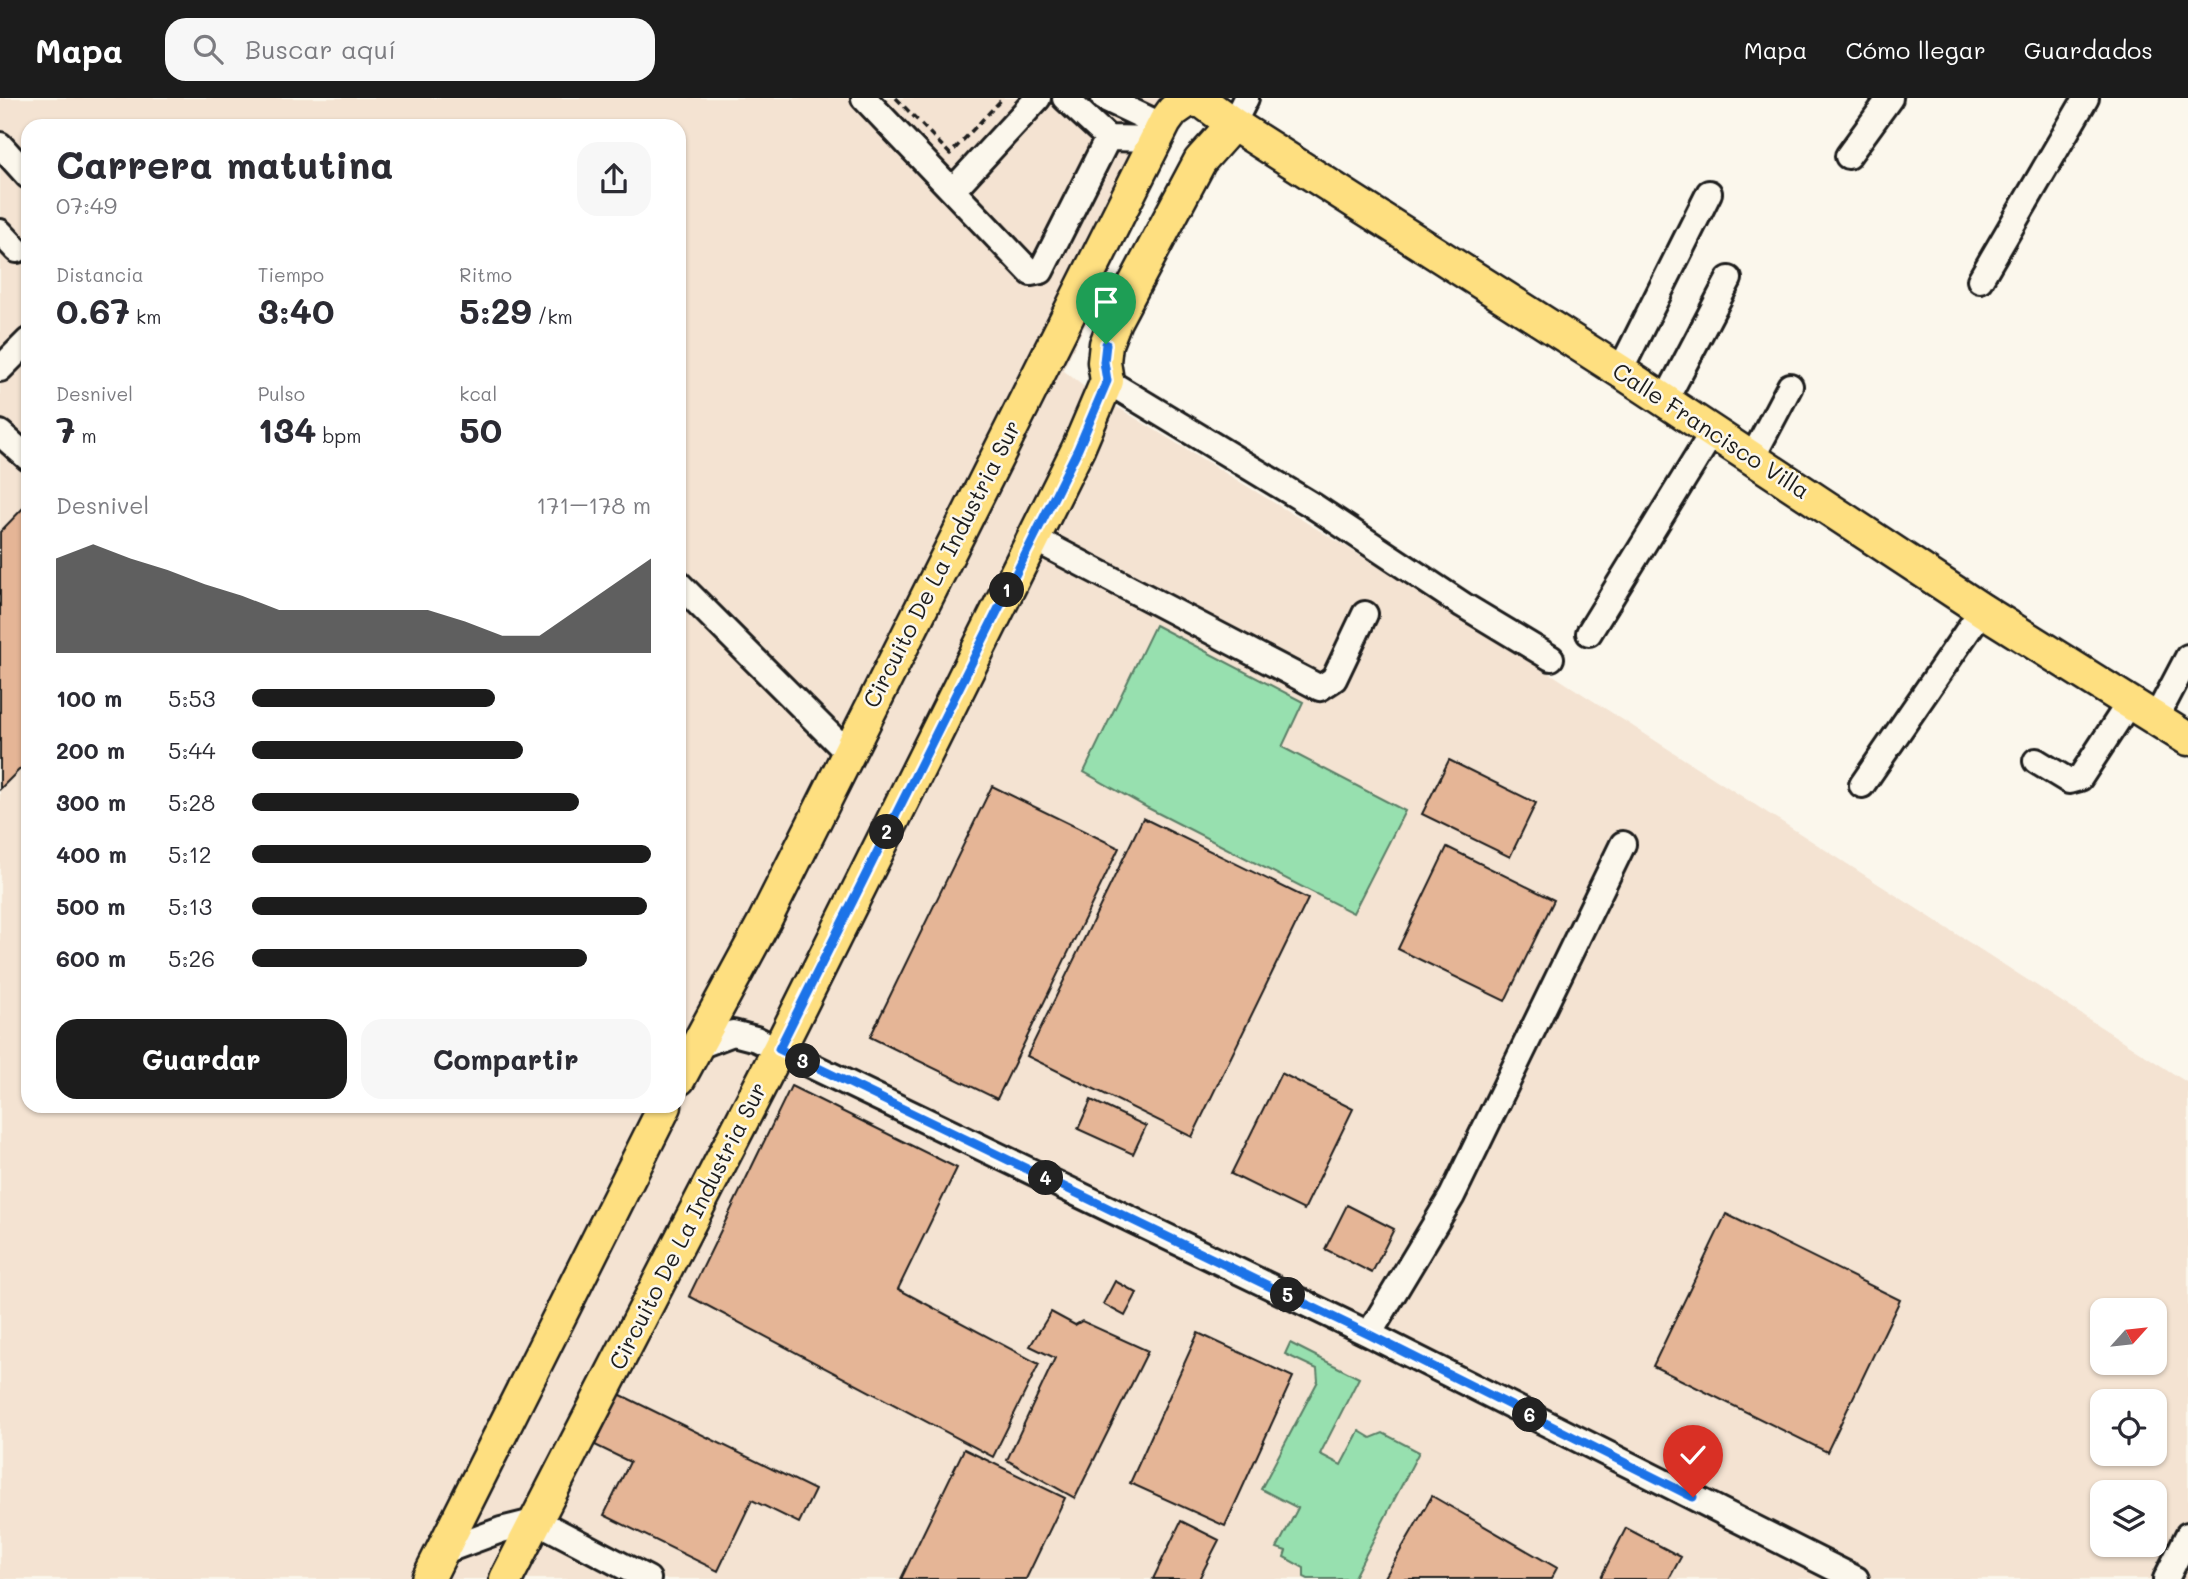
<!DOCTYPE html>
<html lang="es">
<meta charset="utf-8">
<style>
:root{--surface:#fff;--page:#f7f7f7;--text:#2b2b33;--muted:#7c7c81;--accent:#1c1c1c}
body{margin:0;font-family:Mali,sans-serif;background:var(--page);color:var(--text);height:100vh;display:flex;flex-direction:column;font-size:26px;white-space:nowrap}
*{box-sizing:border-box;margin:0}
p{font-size:23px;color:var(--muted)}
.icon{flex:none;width:38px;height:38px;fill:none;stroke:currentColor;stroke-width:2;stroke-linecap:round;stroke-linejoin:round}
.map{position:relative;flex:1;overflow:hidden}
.sheet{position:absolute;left:21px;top:21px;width:665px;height:994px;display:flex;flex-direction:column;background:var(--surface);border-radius:21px;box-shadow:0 2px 5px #0004}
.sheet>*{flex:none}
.needle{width:46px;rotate:63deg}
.tools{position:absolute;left:2090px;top:1200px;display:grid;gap:14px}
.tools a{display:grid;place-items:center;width:77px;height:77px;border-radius:14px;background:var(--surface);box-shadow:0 2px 5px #0004;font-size:35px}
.pin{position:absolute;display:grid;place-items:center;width:60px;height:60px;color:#fff;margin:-72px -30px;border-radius:50% 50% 50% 0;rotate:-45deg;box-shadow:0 0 7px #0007}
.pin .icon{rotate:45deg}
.km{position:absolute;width:35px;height:35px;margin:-18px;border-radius:50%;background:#222;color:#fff;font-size:19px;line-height:35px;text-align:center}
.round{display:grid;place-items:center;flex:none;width:74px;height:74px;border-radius:21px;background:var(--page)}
.summary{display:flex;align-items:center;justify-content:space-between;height:119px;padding:0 35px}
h1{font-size:38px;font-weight:700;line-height:52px}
.figures{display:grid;grid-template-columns:repeat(3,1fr);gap:10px;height:119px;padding:7px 35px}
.figures div{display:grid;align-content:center}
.figures b{font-size:35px;font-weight:700}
.figures small{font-size:19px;font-weight:400}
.figures p{font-size:19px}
.chart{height:196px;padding:14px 35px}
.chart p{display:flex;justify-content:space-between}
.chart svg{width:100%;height:126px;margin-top:7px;fill:var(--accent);opacity:.7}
.button{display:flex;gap:14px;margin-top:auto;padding:14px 35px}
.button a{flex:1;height:80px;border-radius:21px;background:var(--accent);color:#fff;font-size:28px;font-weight:700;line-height:80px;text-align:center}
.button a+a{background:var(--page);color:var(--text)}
ul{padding:0 35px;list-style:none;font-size:23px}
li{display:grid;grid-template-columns:112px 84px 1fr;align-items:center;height:52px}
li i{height:18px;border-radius:9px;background:var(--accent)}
header{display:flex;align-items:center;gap:42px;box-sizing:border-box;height:98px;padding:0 35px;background:var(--accent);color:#fff}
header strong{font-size:33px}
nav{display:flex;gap:38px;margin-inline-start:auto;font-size:24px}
.search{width:490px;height:63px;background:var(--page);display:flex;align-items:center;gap:18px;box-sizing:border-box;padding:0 24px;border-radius:21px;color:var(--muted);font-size:26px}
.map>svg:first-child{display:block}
.built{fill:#f4e3d2;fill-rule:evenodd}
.green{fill:#97e0af;stroke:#5a7e66;stroke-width:2}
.building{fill:#e5b596;stroke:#1c1c1c;stroke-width:2}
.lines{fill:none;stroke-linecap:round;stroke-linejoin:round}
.minor-casing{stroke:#1c1c1c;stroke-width:30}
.major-casing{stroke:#1c1c1c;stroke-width:37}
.path{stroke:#1c1c1c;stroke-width:3.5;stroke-dasharray:7 5;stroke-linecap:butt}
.minor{stroke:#fbf7ec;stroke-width:24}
.major{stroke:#fedf80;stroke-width:32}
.route-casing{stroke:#fff;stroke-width:14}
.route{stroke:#1a73e8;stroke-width:9}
.labels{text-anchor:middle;stroke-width:5;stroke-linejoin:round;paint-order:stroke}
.street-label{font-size:23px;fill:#1c1c1c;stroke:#fbf7ec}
</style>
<header>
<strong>Mapa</strong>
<div class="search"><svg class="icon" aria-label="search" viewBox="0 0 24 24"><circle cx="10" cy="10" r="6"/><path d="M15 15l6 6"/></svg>Buscar aquí</div>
<nav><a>Mapa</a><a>Cómo llegar</a><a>Guardados</a></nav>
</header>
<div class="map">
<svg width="2188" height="1481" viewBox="0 0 2188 1481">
<rect width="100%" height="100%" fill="#fbf7ec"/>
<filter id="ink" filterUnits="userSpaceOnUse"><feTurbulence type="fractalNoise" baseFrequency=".0143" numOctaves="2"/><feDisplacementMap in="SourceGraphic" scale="14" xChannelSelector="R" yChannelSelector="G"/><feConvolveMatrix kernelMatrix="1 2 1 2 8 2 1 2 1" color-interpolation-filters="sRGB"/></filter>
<g filter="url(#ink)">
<path class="built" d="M0 0H1196L1063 272 1083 288 1494 539 2188 985V1481H0ZM28 28H679V1008H28ZM2102 1213H2154V1265H2102ZM2102 1304H2154V1356H2102ZM2102 1395H2154V1447H2102Z"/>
<path class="green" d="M1155 527 1303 604 1282 649 1405 713 1353 815 1148 710 1084 674Z
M1290 1245 1359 1280 1320 1356 1341 1367 1359 1333 1371 1340 1383 1335 1419 1354 1353 1481H1308L1304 1479V1470L1284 1459 1286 1453 1277 1450 1298 1410 1261 1391 1318 1283 1317 1271 1285 1256Z"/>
<path class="building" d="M28 405V663L0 691V434Z
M1449 662 1536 705 1510 759 1422 716Z
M992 688 1119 750 997 1001 870 939Z
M1143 720 1308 801 1192 1039 1027 958Z
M1447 749 1554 802 1505 903 1398 851Z
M1281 975 1353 1011 1304 1112 1231 1076Z
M791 988 957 1070 898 1191 1039 1266 993 1359 689 1198Z
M1091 1002 1146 1028 1133 1056 1078 1031Z
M1347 1107 1394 1131 1372 1175 1325 1151Z
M1726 1116 1900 1202 1827 1354 1653 1268Z
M1115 1183 1137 1195 1125 1218 1103 1206Z
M1051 1214 1075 1227 1082 1223 1148 1253 1075 1400 1007 1362 1055 1260 1030 1248Z
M1198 1235 1293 1279 1225 1428 1130 1385Z
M619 1296 815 1392 799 1425 752 1402 718 1473 604 1417 630 1364 595 1347Z
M964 1351 1065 1400 1026 1481H901Z
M1432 1398 1557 1470 1551 1481H1384Z
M1181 1423 1219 1442 1199 1481H1153Z
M1626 1430 1681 1459 1669 1481H1600Z"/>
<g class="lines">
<g class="minor-casing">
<path id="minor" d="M864 0 1031 175 1041 173 1108 40
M1065 0 1108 40 1157 41
M1104 0 1163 28
M1233 26 1246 0
M0 47 28 78
M1848 58 1890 0
M953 92 1038 0
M0 134 17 152
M1980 182 2086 0
M0 271 28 243
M1620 273 1709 95
M1107 283 1312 407 1463 507 1551 560
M1665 303 1729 181
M0 335 28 360
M1752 360 1790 288
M1033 440 1320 590 1334 581 1365 516
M679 486 848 655
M1589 535 1712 335
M2156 620 2188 559
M2036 663 2069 683 2080 680 2129 605
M1862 687 1982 512
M696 949 733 935 756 941 1369 1236 1856 1481
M1369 1236 1452 1098 1623 746
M439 1455 501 1432 537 1423 648 1481
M2166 1481 2188 1437"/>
</g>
<g class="major-casing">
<path id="major" d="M679 981 764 824 1165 24 1173 13 1189 2 1203 4 1233 26 1620 273 1982 512 2188 641
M428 1481 665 1008
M506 1481 779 951 1078 351 1107 283 1104 264 1106 246 1115 223 1200 63 1233 26"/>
</g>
<path class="path" d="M896 0 950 56 1003 0"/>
<use href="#minor" class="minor"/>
<use href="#major" class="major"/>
</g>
</g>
<g class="lines" filter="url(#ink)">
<g class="route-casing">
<path id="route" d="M1106 246 1104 264 1107 283 1078 351 779 951 1368 1236 1693 1399"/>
</g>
<use href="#route" class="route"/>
</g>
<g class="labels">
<g class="street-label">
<text transform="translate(1711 333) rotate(33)" y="8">Calle Francisco Villa</text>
<text transform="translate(942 466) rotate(-63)" y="8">Circuito De La Industria Sur</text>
<text transform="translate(688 1128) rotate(-63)" y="8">Circuito De La Industria Sur</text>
</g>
</g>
</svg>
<div class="tools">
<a><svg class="needle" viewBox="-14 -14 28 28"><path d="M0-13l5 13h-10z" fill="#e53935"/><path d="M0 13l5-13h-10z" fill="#7c7c81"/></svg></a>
<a><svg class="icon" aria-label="locate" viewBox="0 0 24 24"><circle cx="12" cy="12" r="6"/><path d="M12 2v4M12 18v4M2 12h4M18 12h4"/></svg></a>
<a><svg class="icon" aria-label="layers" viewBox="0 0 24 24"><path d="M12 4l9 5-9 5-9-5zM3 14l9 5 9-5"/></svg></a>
</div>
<div class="pin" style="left:1106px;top:246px;background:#1e9e55"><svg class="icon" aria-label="arrive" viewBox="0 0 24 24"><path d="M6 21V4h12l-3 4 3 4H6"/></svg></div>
<div class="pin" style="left:1693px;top:1399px;background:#d93025"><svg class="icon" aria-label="check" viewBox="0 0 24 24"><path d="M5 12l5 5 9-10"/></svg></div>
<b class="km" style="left:1007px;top:492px">1</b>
<b class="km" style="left:887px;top:734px">2</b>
<b class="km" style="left:803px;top:963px">3</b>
<b class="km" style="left:1046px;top:1080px">4</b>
<b class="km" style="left:1288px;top:1197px">5</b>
<b class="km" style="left:1530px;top:1317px">6</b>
<section class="sheet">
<div class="summary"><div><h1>Carrera matutina</h1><p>07:49</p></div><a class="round"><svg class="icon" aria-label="share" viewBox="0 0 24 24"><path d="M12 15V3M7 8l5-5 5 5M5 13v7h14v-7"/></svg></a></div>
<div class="figures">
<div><p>Distancia</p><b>0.67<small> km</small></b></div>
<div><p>Tiempo</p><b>3:40</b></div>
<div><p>Ritmo</p><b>5:29<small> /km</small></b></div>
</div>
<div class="figures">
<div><p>Desnivel</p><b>7<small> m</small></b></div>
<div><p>Pulso</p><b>134<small> bpm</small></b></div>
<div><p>kcal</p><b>50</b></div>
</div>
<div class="chart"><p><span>Desnivel</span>171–178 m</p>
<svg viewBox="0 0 160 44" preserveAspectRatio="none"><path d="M0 44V11L10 6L20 11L30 15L40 20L50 24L60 29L70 29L80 29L90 29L100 29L110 33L120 38L130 38L140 29L150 20L160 11V44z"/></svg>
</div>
<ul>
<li><b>100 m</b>5:53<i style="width:61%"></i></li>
<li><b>200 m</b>5:44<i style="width:68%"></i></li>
<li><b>300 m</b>5:28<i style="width:82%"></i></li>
<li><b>400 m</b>5:12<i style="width:100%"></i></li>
<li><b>500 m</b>5:13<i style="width:99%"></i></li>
<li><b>600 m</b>5:26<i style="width:84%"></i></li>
</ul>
<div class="button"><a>Guardar</a><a>Compartir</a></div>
</section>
</div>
